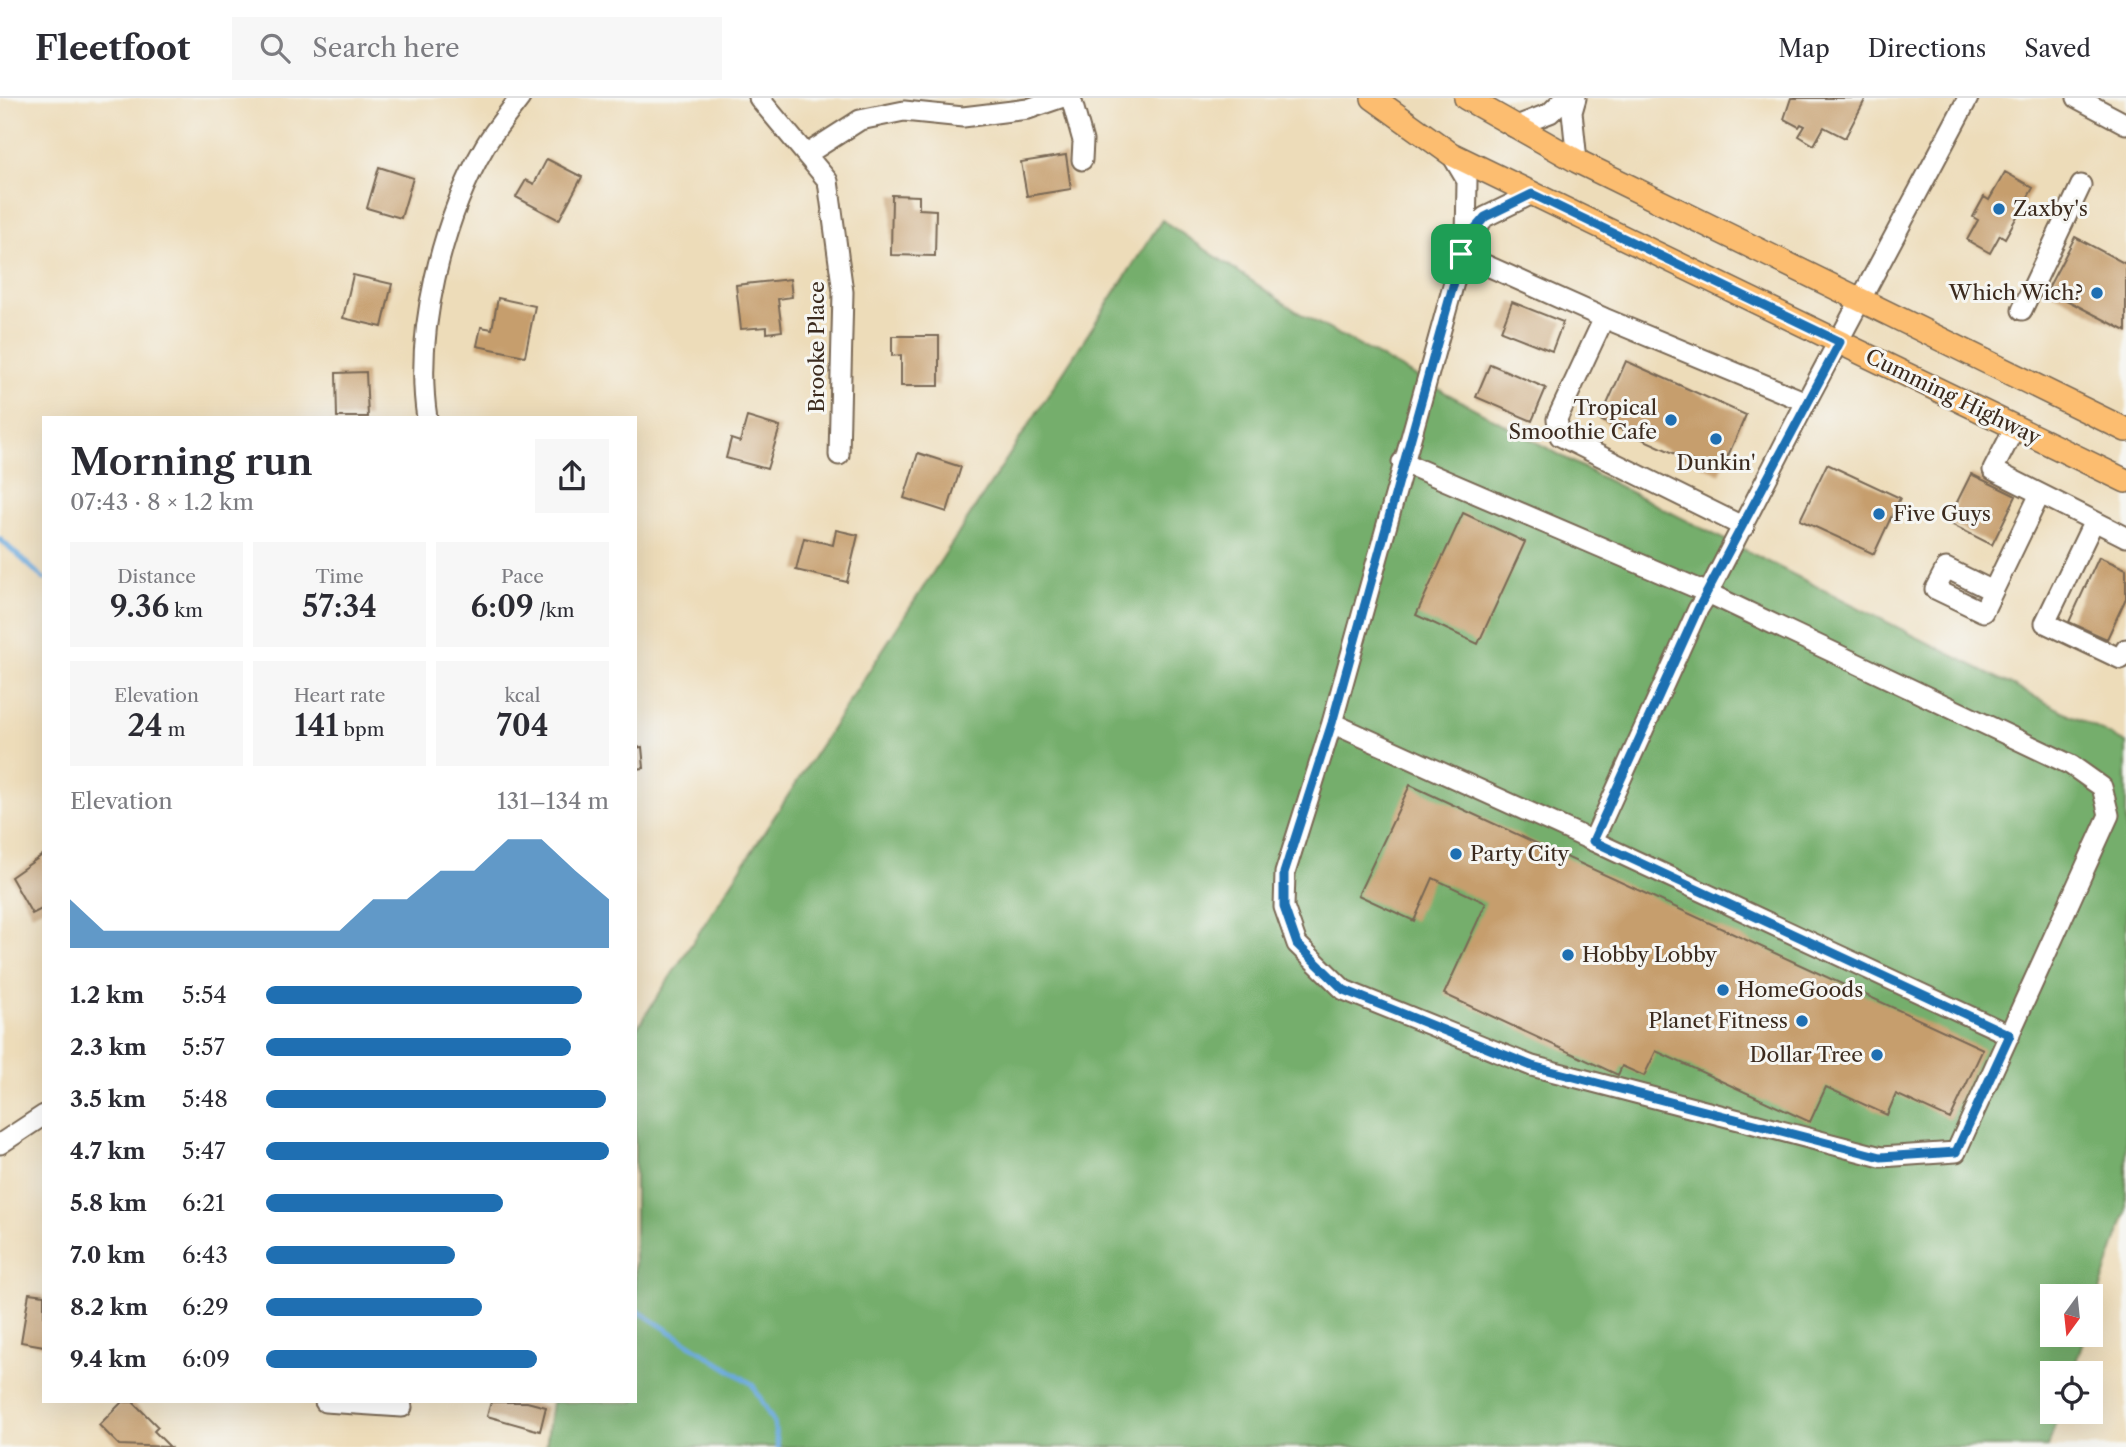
<!DOCTYPE html>
<meta charset="utf-8">
<style>
:root{--surface:#fff;--page:#f7f7f7;--text:#2b2b33;--muted:#7c7c81;--line:#e1e1e2;--accent:#1f6fb2}
body{margin:0;font-family:"Libre Caslon Text",serif;background:var(--page);color:var(--text);height:100vh;display:flex;flex-direction:column;font-size:26px;white-space:nowrap}
*{box-sizing:border-box;margin:0}
p{font-size:23px;color:var(--muted)}
.icon{flex:none;width:38px;height:38px;fill:none;stroke:currentColor;stroke-width:2;stroke-linecap:round;stroke-linejoin:round}
.map{position:relative;flex:1;overflow:hidden}
.panel{position:absolute;left:42px;top:318px;width:595px;height:987px;display:flex;flex-direction:column;background:var(--surface);border-radius:0px;box-shadow:0 7px 28px #0002}
.panel>*{flex:none}
.needle{width:46px;rotate:195deg}
.tools{position:absolute;left:2040px;top:1186px;display:grid;gap:14px}
.tools a{display:grid;place-items:center;width:63px;height:63px;border-radius:0px;background:var(--surface);box-shadow:0 7px 28px #0002;font-size:35px}
.pin{position:absolute;display:grid;place-items:center;width:60px;height:60px;color:#fff;margin:-30px;border-radius:14px;box-shadow:0 4px 10px #0006}
.round{display:grid;place-items:center;flex:none;width:74px;height:74px;border-radius:0px;background:var(--page)}
.head{display:flex;align-items:center;justify-content:space-between;height:119px;padding:0 28px}
h1{font-size:38px;font-weight:600;line-height:52px}
.metrics{display:grid;grid-template-columns:repeat(3,1fr);gap:10px;height:119px;padding:7px 28px}
.metrics div{display:grid;align-content:center;border-radius:0px;background:var(--page);text-align:center}
.metrics b{font-size:30px;font-weight:600}
.metrics small{font-size:19px;font-weight:400}
.metrics p{font-size:19px}
.chart{height:196px;padding:14px 28px}
.chart p{display:flex;justify-content:space-between}
.chart svg{width:100%;height:126px;margin-top:7px;fill:var(--accent);opacity:.7}
ul{padding:0 28px;list-style:none;font-size:23px}
li{display:grid;grid-template-columns:112px 84px 1fr;align-items:center;height:52px}
li i{height:18px;border-radius:9px;background:var(--accent)}
header{display:flex;align-items:center;gap:42px;box-sizing:border-box;height:98px;padding:0 35px;background:var(--surface);border-bottom:2px solid var(--line)}
header strong{font-size:33px}
nav{display:flex;gap:38px;margin-inline-start:auto;font-size:24px}
.search{width:490px;height:63px;background:var(--page);display:flex;align-items:center;gap:18px;box-sizing:border-box;padding:0 24px;border-radius:0px;color:var(--muted);font-size:26px}
.map>svg:first-child{display:block}
.forest{fill:#75ae6c;stroke:#586c45;stroke-width:2}
.lines{fill:none;stroke-linecap:round;stroke-linejoin:round}
.stream{stroke:#6caade;stroke-width:5}
.building{fill:#c69e6d}
.minor-casing{stroke:#796854;stroke-width:23}
.major-casing{stroke:#796854;stroke-width:26}
.minor{stroke:#fff;stroke-width:19}
.major{stroke:#fcbd6f;stroke-width:23}
.route-casing{stroke:#fff;stroke-width:14}
.route{stroke:#1f6fb2;stroke-width:9}
.poi-dot{fill:#1f6fb2;stroke:#f6f6f2;stroke-width:2.5}
.labels{text-anchor:middle;stroke-width:6;stroke-linejoin:round;paint-order:stroke}
.poi-label{font-size:21px;fill:#3b2a1e;stroke:#f6f6f2;text-anchor:start}
.street-label{font-size:21px;fill:#3b2a1e;stroke:#f6f6f2}
</style>
<header>
<strong>Fleetfoot</strong>
<div class="search"><svg class="icon" aria-label="search" viewBox="0 0 24 24"><circle cx="10" cy="10" r="6"/><path d="M15 15l6 6"/></svg>Search here</div>
<nav><a>Map</a><a>Directions</a><a>Saved</a></nav>
</header>
<div class="map">
<svg width="2126" height="1349" viewBox="0 0 2126 1349">
<rect width="100%" height="100%" fill="#f6f6f2"/>
<filter id="ink" filterUnits="userSpaceOnUse"><feTurbulence type="fractalNoise" baseFrequency=".0143" numOctaves="2"/><feDisplacementMap in="SourceGraphic" scale="14" xChannelSelector="R" yChannelSelector="G"/><feConvolveMatrix kernelMatrix="1 2 1 2 8 2 1 2 1" color-interpolation-filters="sRGB"/></filter>
<filter id="wash" filterUnits="userSpaceOnUse"><feTurbulence type="fractalNoise" baseFrequency=".00686" numOctaves="4" result="noise"/><feDisplacementMap in="SourceGraphic" scale="28" xChannelSelector="R" yChannelSelector="G"/><feGaussianBlur stdDeviation="1.57" result="paint"/><feColorMatrix in="noise" values="0 0 0 0 0 0 0 0 0 0 0 0 0 0 0 0 0 1.4 0 .05"/><feComposite in="paint" operator="in"/></filter>
<g filter="url(#wash)">
<rect width="100%" height="100%" fill="#eddcb9"/>
<path class="forest" d="M1162 122 1299 215 1593 375 2126 645V1114L2091 1219V1199H2053V1237H2085L2072 1276H2053V1314H2059L2048 1349H546L552 1304H635V933Z"/>
<g class="lines">
<path class="stream" d="M0 441 44 481
M635 1211 752 1286 774 1325 778 1349"/>
</g>
<g id="blocks">
<path class="building" d="M1791 0H1866L1845 40 1824 29 1814 47 1799 38 1805 28 1801 26 1799 29 1784 21Z
M1066 57 1071 91 1027 98 1021 64Z
M547 61 582 79 559 122 516 99 526 82 534 86Z
M379 69 413 80 401 120 367 110Z
M2005 74 2033 90 2005 140 2000 137 1990 155 1967 142 1978 122 1973 119 1984 99 1989 102Z
M892 97 919 98V111L936 112 935 158 891 157Z
M2075 139 2126 166V233L2047 192Z
M353 177 392 186 382 229 343 220Z
M790 181 792 199 778 201 782 233 767 235V229L741 231 736 187Z
M498 200 535 208 525 258 477 248 481 229 492 231Z
M1512 204 1563 224 1552 253 1501 233Z
M892 238H939V288H901V257L892 258Z
M1626 263 1746 317 1720 376 1600 322Z
M1490 266 1546 290 1532 323 1476 299Z
M366 274 368 319H337L336 275Z
M747 319 780 329 767 371 726 360 731 341 740 344Z
M918 355 961 369 947 414 904 400Z
M1827 366 1900 400 1874 456 1800 422Z
M1971 376 2016 398 1992 447 1947 424Z
M1463 415 1525 444 1478 546 1416 517Z
M836 432 858 437 847 484 796 472 804 440 833 447Z
M2099 459 2126 471V500L2107 541 2069 524Z
M642 649 644 670 635 671V650Z
M1410 687 1983 951 1950 1021 1896 996 1887 1017 1826 989 1810 1024 1656 953 1644 978 1622 968 1618 977 1444 896 1486 805 1433 780 1414 823 1358 797Z
M44 756V810L32 816 11 779Z
M29 1195 44 1197V1248L21 1244Z
M122 1304H133L158 1329 154 1333 170 1349 119 1347 99 1327Z
M491 1304H527L546 1309 540 1333 487 1318Z"/>
</g>
</g>
<g filter="url(#ink)">
<use href="#blocks" fill-opacity="0" stroke="#796854" stroke-width="2"/>
<g class="lines">
<g class="minor-casing">
<path id="minor" d="M759 0 828 83 843 194 839 357
M1071 0 1083 43 1082 62
M1576 0 1572 14 1577 63
M2077 0 2126 26
M1514 29 1550 15 1565 0
M807 56 860 22 904 13 963 19 1028 11 1060 0
M1451 56 1467 83 1466 141 1485 119 1532 96
M1461 156 1604 220
M2022 212 2081 87
M427 320C414 235 442 122 485 48 495 31 508 16 520 0
M2015 329 1993 372 2126 439
M1402 364 1708 495 1698 511 1593 743 1332 625 1466 141
M2094 423 2045 525 2121 561 2126 551
M1744 429 1560 338 1557 321 1604 220 1806 304
M1993 493 1946 470 1935 491 1983 514 2040 396
M1332 625 1285 775 1284 809 1297 846 1344 892 1532 968 1881 1059 1956 1054 2109 717 2102 689 2071 667 1708 495 1806 304 1968 0
M1593 743 2010 937
M0 1046 44 1017
M325 1304 402 1309"/>
</g>
<g class="major-casing">
<path id="major" d="M1373 0 1451 56 2126 383
M1466 0 1577 63 2126 332"/>
</g>
<use href="#minor" class="minor"/>
<use href="#major" class="major"/>
</g>
</g>
<g class="lines" filter="url(#ink)">
<g class="route-casing">
<path id="route" d="M1532 96 1840 244 1698 511 1593 743 2010 937 1956 1054 1881 1059 1532 968 1344 892 1297 846 1284 809V775L1332 625 1466 141 1485 119Z"/>
</g>
<use href="#route" class="route"/>
</g>
<g class="poi-dot">
<circle cx="1999" cy="111" r="7"/>
<circle cx="2097" cy="195" r="7"/>
<circle cx="1671" cy="322" r="7"/>
<circle cx="1716" cy="341" r="7"/>
<circle cx="1879" cy="416" r="7"/>
<circle cx="1456" cy="756" r="7"/>
<circle cx="1568" cy="857" r="7"/>
<circle cx="1723" cy="892" r="7"/>
<circle cx="1802" cy="923" r="7"/>
<circle cx="1877" cy="957" r="7"/>
</g>
<g class="labels">
<g class="poi-label">
<text x="2013" y="118">Zaxby's</text>
<text x="2083" y="202" text-anchor="end">Which Wich?</text>
<text x="1657" y="317" text-anchor="end">Tropical<tspan x="1657" dy="24">Smoothie Cafe</tspan></text>
<text x="1716" y="372" text-anchor="middle">Dunkin'</text>
<text x="1893" y="423">Five Guys</text>
<text x="1470" y="763">Party City</text>
<text x="1582" y="864">Hobby Lobby</text>
<text x="1737" y="899">HomeGoods</text>
<text x="1788" y="930" text-anchor="end">Planet Fitness</text>
<text x="1863" y="964" text-anchor="end">Dollar Tree</text>
</g>
<g class="street-label">
<text transform="translate(817 249) rotate(-90)" y="7">Brooke Place</text>
<text transform="translate(1953 299) rotate(26)" y="7">Cumming Highway</text>
</g>
</g>
</svg>
<div class="tools">
<a><svg class="needle" viewBox="-14 -14 28 28"><path d="M0-13l5 13h-10z" fill="#e53935"/><path d="M0 13l5-13h-10z" fill="#7c7c81"/></svg></a>
<a><svg class="icon" aria-label="locate" viewBox="0 0 24 24"><circle cx="12" cy="12" r="6"/><path d="M12 2v4M12 18v4M2 12h4M18 12h4"/></svg></a>
</div>
<div class="pin" style="left:1461px;top:156px;background:#1e9e55"><svg class="icon" aria-label="arrive" viewBox="0 0 24 24"><path d="M6 21V4h12l-3 4 3 4H6"/></svg></div>
<section class="panel">
<div class="head"><div><h1>Morning run</h1><p>07:43 · 8 × 1.2 km</p></div><a class="round"><svg class="icon" aria-label="share" viewBox="0 0 24 24"><path d="M12 15V3M7 8l5-5 5 5M5 13v7h14v-7"/></svg></a></div>
<div class="metrics">
<div><p>Distance</p><b>9.36<small> km</small></b></div>
<div><p>Time</p><b>57:34</b></div>
<div><p>Pace</p><b>6:09<small> /km</small></b></div>
</div>
<div class="metrics">
<div><p>Elevation</p><b>24<small> m</small></b></div>
<div><p>Heart rate</p><b>141<small> bpm</small></b></div>
<div><p>kcal</p><b>704</b></div>
</div>
<div class="chart"><p><span>Elevation</span>131–134 m</p>
<svg viewBox="0 0 160 44" preserveAspectRatio="none"><path d="M0 44V27L10 38L20 38L30 38L40 38L50 38L60 38L70 38L80 38L90 27L100 27L110 17L120 17L130 6L140 6L150 17L160 27V44z"/></svg>
</div>
<ul>
<li><b>1.2 km</b>5:54<i style="width:92%"></i></li>
<li><b>2.3 km</b>5:57<i style="width:89%"></i></li>
<li><b>3.5 km</b>5:48<i style="width:99%"></i></li>
<li><b>4.7 km</b>5:47<i style="width:100%"></i></li>
<li><b>5.8 km</b>6:21<i style="width:69%"></i></li>
<li><b>7.0 km</b>6:43<i style="width:55%"></i></li>
<li><b>8.2 km</b>6:29<i style="width:63%"></i></li>
<li><b>9.4 km</b>6:09<i style="width:79%"></i></li>
</ul>
</section>
</div>
